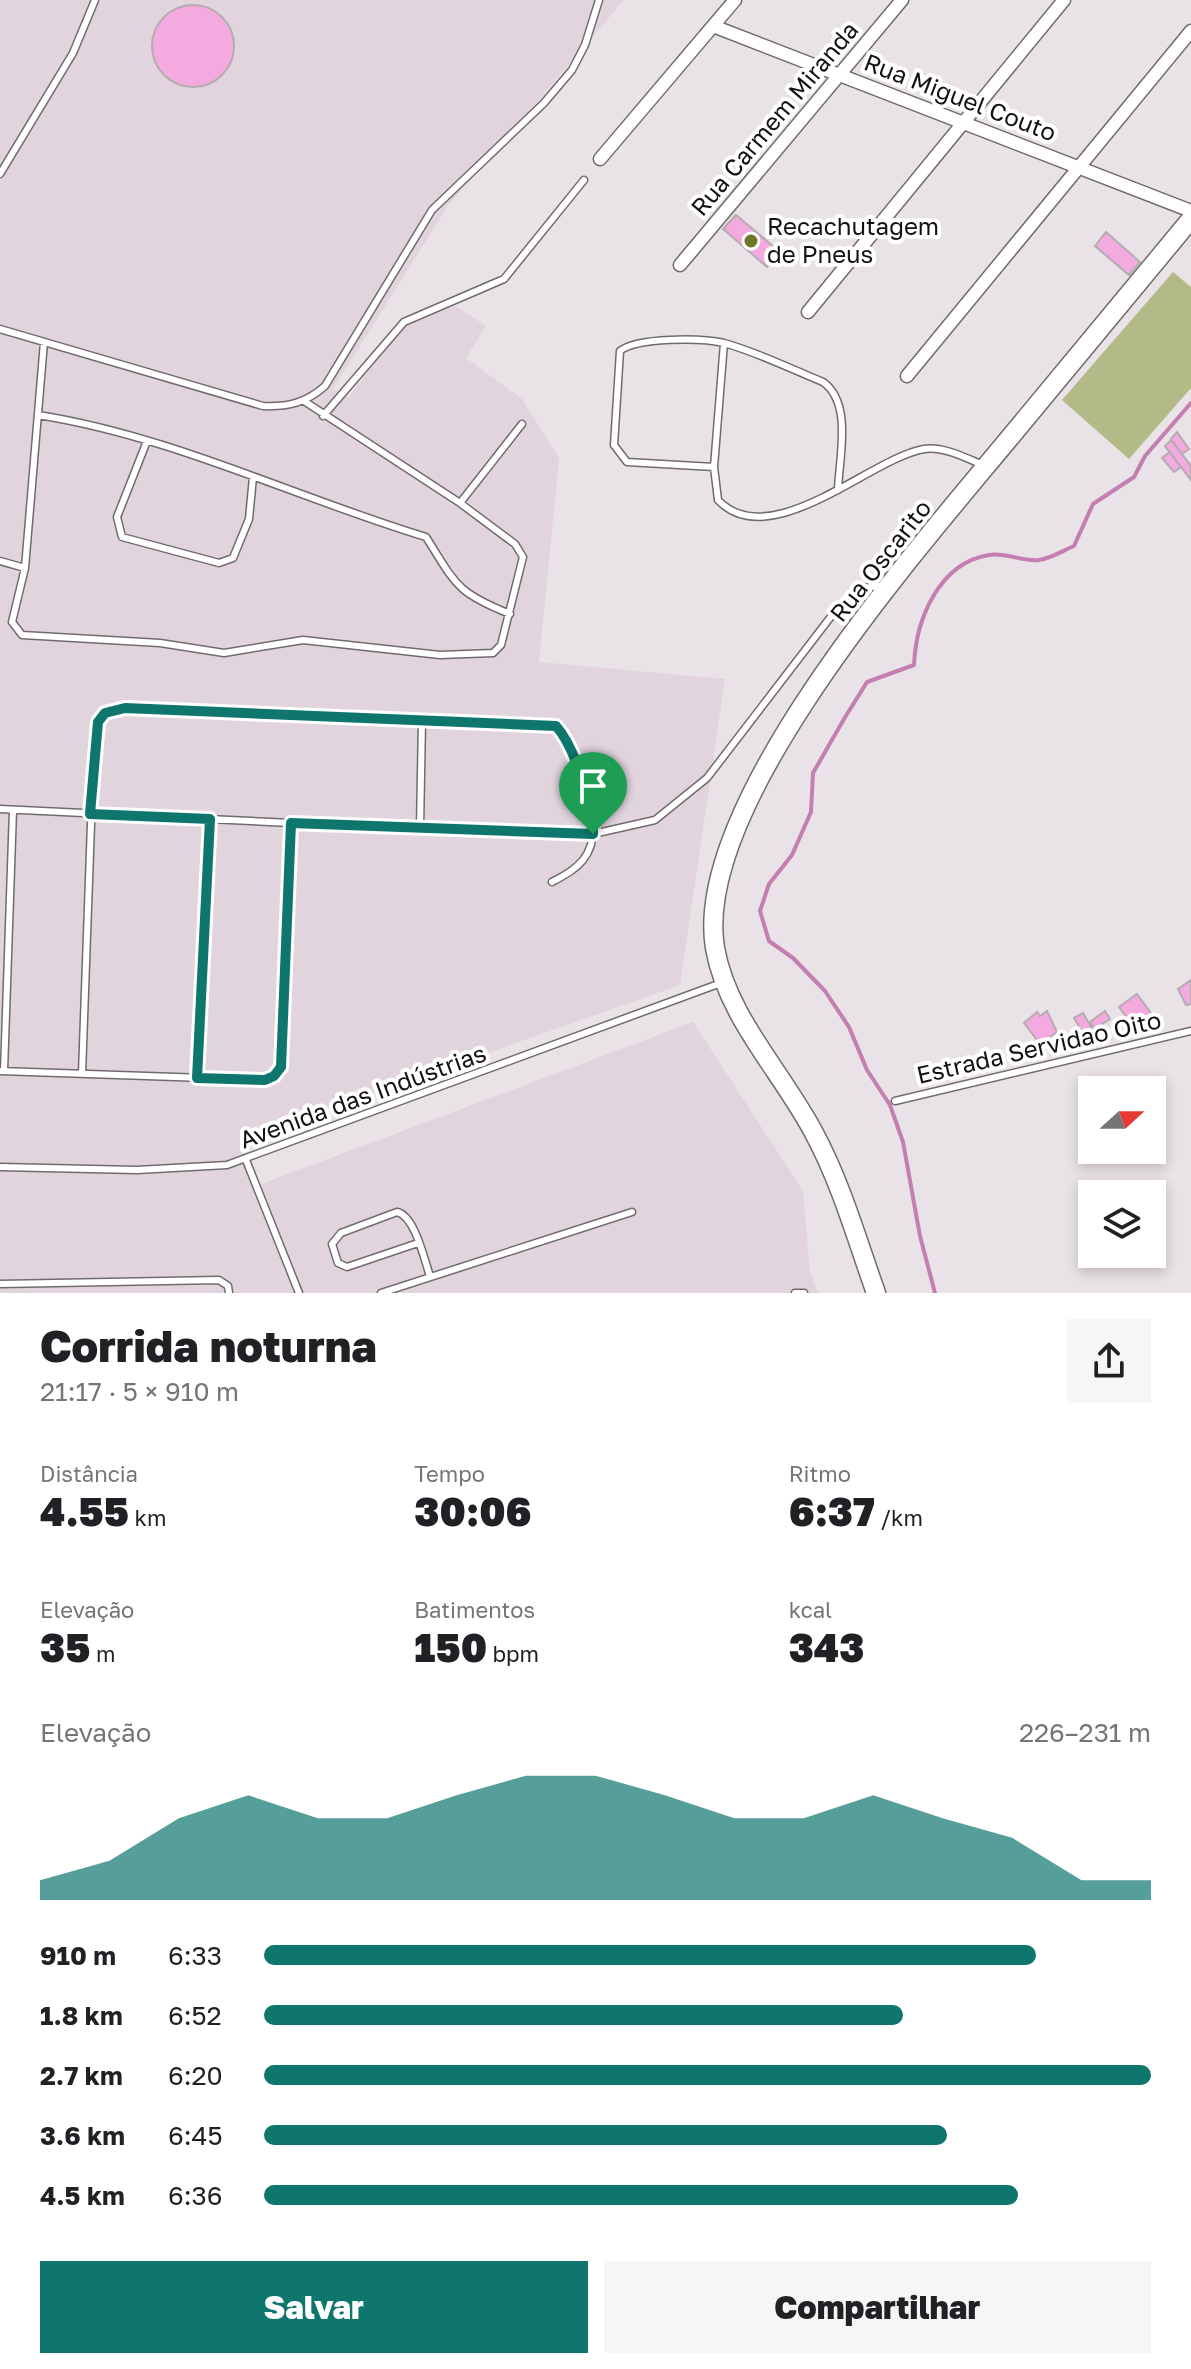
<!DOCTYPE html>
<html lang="pt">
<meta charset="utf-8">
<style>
:root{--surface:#fff;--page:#f6f6f6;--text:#202124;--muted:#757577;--accent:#0f766e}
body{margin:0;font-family:"Golos Text",sans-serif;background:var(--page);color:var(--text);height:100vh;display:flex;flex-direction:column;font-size:30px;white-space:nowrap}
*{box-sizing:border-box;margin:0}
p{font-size:26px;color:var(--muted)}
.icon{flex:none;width:44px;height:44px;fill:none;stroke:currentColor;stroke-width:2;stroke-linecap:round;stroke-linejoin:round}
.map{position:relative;height:1293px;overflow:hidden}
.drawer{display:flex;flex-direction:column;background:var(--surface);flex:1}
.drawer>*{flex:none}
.needle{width:52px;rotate:69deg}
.tools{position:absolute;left:1078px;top:1076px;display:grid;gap:16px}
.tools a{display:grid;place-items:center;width:88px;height:88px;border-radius:0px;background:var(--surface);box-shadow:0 4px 12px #0003;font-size:40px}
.pin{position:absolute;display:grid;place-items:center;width:68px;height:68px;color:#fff;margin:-82px -34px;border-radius:50% 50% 50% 0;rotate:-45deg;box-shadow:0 0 8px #0007}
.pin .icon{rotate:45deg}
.round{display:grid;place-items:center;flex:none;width:84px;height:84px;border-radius:0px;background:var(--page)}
.head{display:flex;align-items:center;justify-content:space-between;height:136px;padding:0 40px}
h1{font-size:44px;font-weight:800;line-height:60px}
.stats{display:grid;grid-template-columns:repeat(3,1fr);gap:12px;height:136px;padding:8px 40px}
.stats div{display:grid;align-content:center}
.stats b{font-size:40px;font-weight:800}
.stats small{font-size:22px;font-weight:400}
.stats p{font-size:22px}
.chart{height:224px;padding:16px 40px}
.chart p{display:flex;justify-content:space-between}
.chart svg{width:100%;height:144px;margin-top:8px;fill:var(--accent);opacity:.7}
.button{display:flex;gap:16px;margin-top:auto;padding:16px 40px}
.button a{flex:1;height:92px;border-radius:0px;background:var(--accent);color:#fff;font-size:32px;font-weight:800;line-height:92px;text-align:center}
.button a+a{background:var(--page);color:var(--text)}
ul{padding:0 40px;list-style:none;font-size:26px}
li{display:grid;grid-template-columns:128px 96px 1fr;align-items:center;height:60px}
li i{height:20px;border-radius:10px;background:var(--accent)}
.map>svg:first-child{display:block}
.built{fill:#e2d4dd}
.green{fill:#b2bb87}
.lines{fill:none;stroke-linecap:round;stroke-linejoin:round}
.stream{stroke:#c47eb0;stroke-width:4}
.building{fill:#f4aade;stroke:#b3acb1;stroke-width:2}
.lane-casing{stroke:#716b6f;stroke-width:9}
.street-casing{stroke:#716b6f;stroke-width:15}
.secondary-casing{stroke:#716b6f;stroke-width:21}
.lane{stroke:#fff;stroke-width:6}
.street{stroke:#fff;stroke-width:12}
.secondary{stroke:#fff;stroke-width:18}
.route-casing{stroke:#fff;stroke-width:16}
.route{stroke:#0f766e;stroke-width:10}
.poi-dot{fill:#6e7823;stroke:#fff;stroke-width:3}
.labels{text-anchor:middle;stroke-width:8;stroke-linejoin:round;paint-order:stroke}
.street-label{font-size:24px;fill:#141113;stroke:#fff}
.poi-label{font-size:24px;fill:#141113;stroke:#fff;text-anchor:start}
</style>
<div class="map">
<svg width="1191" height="1293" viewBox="0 0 1191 1293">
<rect width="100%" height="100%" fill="#e9e2e6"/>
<path class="built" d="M0 0H624L448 206 333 389 349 397 400 329 455 306 486 326 466 358 522 399 559 458 539 662 725 679 680 985 247 1138 253 1187 693 1022 803 1191 810 1272 818 1293H0Z"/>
<path class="green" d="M1173 272 1191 287V388L1129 459 1062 400Z"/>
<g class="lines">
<path class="stream" d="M935 1293 920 1236 903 1142 890 1105 867 1070 849 1027 825 991 793 958 769 941 760 911 769 884 792 855 811 812 813 773 844 719 867 682 914 665C916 619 939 563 989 555 1005 552 1023 562 1039 560 1050 559 1064 550 1074 546L1093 504 1134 477 1145 456 1191 403"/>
</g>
<path class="building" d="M152 46a41 41 0 1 1 82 0a41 41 0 1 1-82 0Z
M736 215 780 252 767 267 723 229Z
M1106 232 1140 262 1129 275 1095 246Z
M1177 432 1189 449 1182 454 1171 439Z
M1171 440 1191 466V480L1165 446Z
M1170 452 1181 467 1174 472 1162 458Z
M1191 980V1004L1186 1005 1178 989Z
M1137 994 1156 1020 1138 1033 1119 1007Z
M1047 1011 1057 1032 1040 1044 1024 1023 1037 1012 1040 1016Z
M1105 1011 1110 1019 1095 1029 1090 1022Z
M1083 1013 1095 1034 1087 1040 1074 1018Z"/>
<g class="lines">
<g class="lane-casing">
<path id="lane" d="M0 174 73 53 95 0
M0 329 263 406C288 407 306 403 325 386L432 210 544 103 572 70 585 45 599 0
M44 342 25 568 12 622 22 635 160 643 224 653 303 640 440 655 493 653 501 645 523 557 515 544 460 503
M304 401 460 503 522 424
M38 415C172 436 297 498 426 537 456 584 455 592 510 614
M323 416 404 322 504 279 584 180
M147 441 117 517 122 537 219 563 233 558 249 519 253 477
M714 467 724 343
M838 490C839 458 853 403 823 382 791 369 757 352 724 343 702 338 637 337 620 351L614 445 627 462 714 467 718 500C770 555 871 458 924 449 943 446 966 458 983 465
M0 561 25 568
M422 721 546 724 562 732C578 764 610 827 583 860 575 870 563 876 552 882
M0 809 291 823
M0 1071 265 1080 274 1076 281 1067 291 823 593 834 655 820 707 778 836 610 864 588 884 585
M4 1071 13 810
M82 1074 94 741 98 722 105 713 125 708 422 721 420 828
M197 1078 210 819
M895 1101 1191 1031
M246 1160 299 1293
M0 1167 137 1170 227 1165 721 983
M418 1243 347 1267 338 1263 332 1244 341 1233 397 1212C415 1216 424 1259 430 1276
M0 1284 219 1280 228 1286 229 1293
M381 1293 632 1212
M795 1293H804"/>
</g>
<g class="street-casing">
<path id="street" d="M713 26 1191 211
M600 159 735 0
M680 265 902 0
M808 312 1064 0
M907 376 1191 31"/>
</g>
<g class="secondary-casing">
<path id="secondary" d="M876 1293C857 1240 841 1183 814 1133 782 1072 727 1017 715 948 691 803 923 543 1012 435 1072 363 1131 291 1191 219"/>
</g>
<use href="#lane" class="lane"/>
<use href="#street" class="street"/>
<use href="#secondary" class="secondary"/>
</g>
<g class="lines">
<g class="route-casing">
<path id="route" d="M125 708 556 726C575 747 593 806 593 834L291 823 281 1067 274 1076 265 1080 197 1078 210 819 90 814 98 722 105 713Z"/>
</g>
<use href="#route" class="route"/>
</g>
<circle class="poi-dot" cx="751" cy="241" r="8"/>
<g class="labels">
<g class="street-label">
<text transform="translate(960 98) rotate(21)" y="8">Rua Miguel Couto</text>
<text transform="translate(775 119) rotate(-50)" y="8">Rua Carmem Miranda</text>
<text transform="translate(881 561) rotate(-52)" y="8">Rua Oscarito</text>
<text transform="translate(1039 1048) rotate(-13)" y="8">Estrada Servidao Oito</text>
<text transform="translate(363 1097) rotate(-20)" y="8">Avenida das Indústrias</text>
</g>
<g class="poi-label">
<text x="767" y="235">Recachutagem<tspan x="767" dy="28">de Pneus</tspan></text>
</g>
</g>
</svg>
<div class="tools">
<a><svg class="needle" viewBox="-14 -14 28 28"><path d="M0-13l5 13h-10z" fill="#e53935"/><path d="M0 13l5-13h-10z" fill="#757577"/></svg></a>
<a><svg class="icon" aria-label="layers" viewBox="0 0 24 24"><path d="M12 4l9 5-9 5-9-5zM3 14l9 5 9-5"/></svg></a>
</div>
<div class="pin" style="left:593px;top:834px;background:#1e9e55"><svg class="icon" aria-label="arrive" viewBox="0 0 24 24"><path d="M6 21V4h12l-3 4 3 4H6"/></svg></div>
</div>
<section class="drawer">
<div class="head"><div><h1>Corrida noturna</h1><p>21:17 · 5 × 910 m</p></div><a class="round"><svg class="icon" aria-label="share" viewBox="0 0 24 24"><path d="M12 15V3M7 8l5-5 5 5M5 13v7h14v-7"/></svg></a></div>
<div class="stats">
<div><p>Distância</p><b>4.55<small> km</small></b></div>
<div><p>Tempo</p><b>30:06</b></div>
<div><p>Ritmo</p><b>6:37<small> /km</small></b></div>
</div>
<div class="stats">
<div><p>Elevação</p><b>35<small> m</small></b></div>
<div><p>Batimentos</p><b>150<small> bpm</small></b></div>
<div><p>kcal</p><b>343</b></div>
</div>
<div class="chart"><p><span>Elevação</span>226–231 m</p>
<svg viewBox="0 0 160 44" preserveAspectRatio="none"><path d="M0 44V38L10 32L20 19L30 12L40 19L50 19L60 12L70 6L80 6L90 12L100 19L110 19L120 12L130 19L140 25L150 38L160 38V44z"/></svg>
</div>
<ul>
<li><b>910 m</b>6:33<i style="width:87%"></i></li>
<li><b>1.8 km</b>6:52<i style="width:72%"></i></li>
<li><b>2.7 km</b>6:20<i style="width:100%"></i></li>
<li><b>3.6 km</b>6:45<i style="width:77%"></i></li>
<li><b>4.5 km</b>6:36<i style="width:85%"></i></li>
</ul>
<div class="button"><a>Salvar</a><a>Compartilhar</a></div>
</section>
